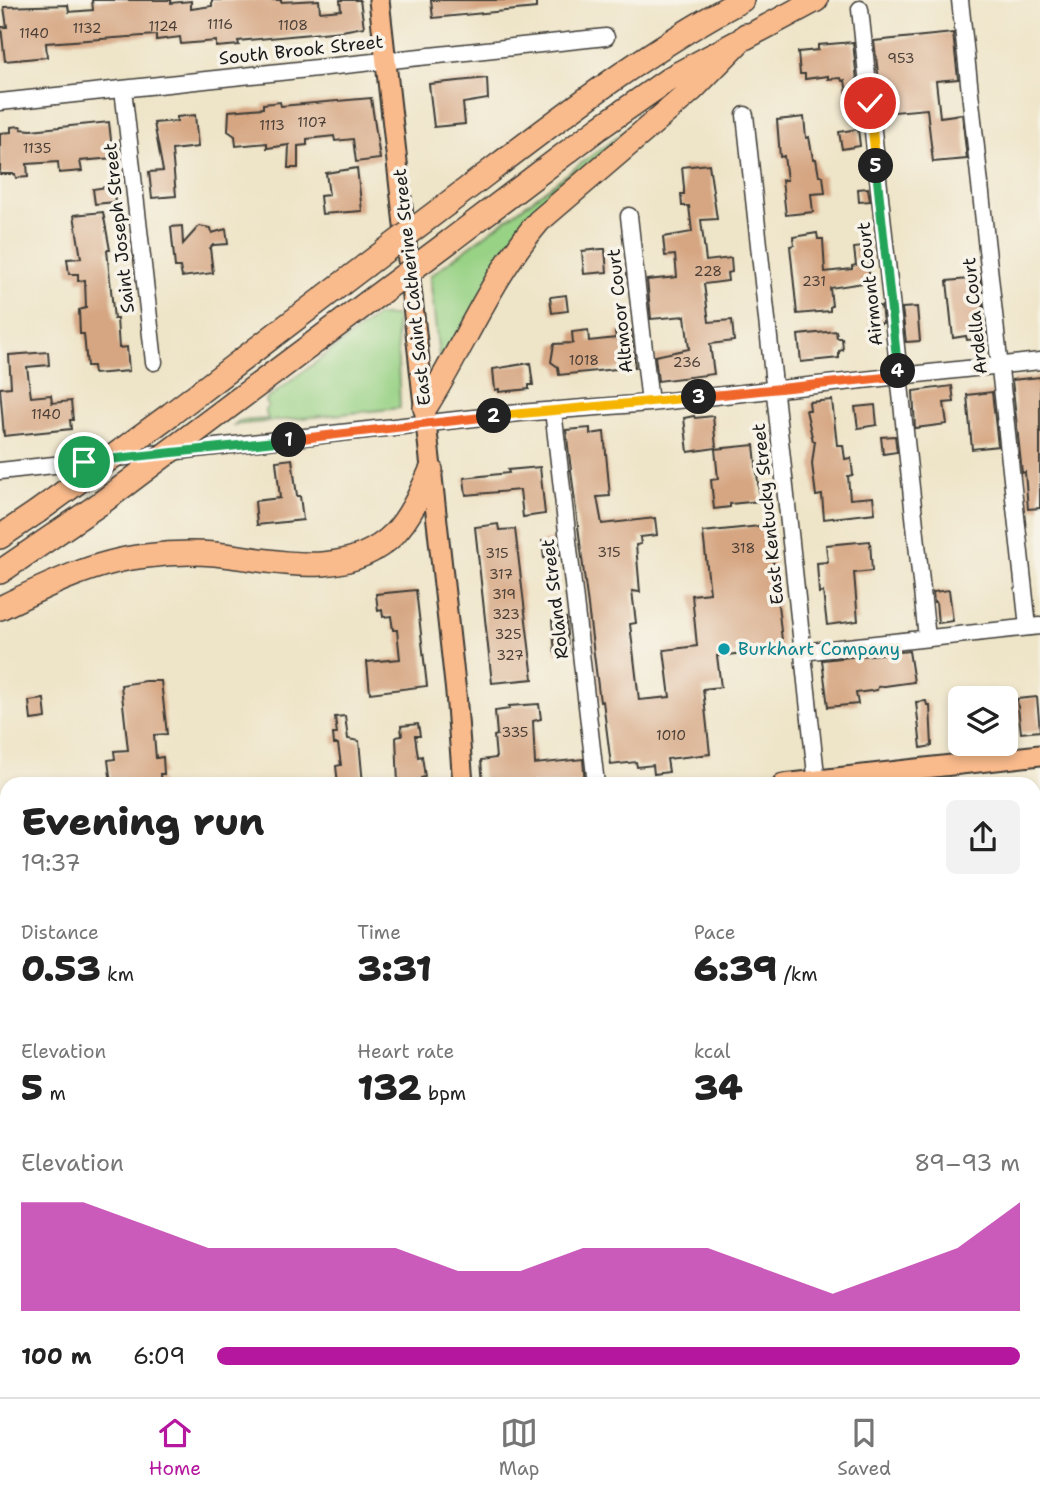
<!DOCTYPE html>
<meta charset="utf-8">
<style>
:root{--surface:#fff;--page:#f2f2f2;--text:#222;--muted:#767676;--line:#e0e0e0;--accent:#b5179e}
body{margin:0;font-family:"Shantell Sans",sans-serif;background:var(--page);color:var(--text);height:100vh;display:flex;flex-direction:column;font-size:26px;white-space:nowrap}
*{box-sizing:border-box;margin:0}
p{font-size:23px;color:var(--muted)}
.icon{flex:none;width:38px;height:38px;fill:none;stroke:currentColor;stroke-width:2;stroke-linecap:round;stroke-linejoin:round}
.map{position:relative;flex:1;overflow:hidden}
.panel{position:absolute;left:0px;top:777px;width:1041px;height:621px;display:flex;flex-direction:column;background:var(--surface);border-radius:21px 21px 0 0;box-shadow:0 4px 10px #0003}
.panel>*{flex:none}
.tools{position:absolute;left:948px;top:686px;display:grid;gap:14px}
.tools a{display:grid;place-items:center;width:70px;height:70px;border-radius:10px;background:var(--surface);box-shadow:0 4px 10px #0003;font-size:35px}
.pin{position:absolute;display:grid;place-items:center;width:60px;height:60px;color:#fff;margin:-30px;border:4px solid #fff;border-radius:50%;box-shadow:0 2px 7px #0007}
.km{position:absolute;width:35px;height:35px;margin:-18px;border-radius:50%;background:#222;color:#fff;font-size:19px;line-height:35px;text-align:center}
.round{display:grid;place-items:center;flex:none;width:74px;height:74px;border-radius:10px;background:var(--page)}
.head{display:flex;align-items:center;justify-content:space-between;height:119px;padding:0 21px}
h1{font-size:38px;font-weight:800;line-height:52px}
.stats{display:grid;grid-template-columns:repeat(3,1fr);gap:10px;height:119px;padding:7px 21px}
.stats div{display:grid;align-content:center}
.stats b{font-size:35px;font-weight:800}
.stats small{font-size:19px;font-weight:400}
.stats p{font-size:19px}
.chart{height:196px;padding:14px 21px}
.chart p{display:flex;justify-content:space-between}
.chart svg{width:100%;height:126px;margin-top:7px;fill:var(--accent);opacity:.7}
ul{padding:0 21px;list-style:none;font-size:23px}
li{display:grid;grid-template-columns:112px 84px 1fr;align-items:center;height:52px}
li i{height:18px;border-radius:9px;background:var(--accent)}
.dock{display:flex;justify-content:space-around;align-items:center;height:98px;border-top:2px solid var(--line);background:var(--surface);font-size:19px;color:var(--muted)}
.dock a{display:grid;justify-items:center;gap:4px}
.dock .active{color:var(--accent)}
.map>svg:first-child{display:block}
.green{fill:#98d285;stroke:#5a7750;stroke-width:2}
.building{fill:#d6a682}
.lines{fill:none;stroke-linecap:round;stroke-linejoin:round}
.minor-casing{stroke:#3c3a36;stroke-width:19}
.major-casing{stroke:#3c3a36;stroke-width:23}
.highway-casing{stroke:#3c3a36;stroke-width:26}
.minor{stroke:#fff;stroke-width:16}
.major{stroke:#fabb8c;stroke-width:19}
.highway{stroke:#fabb8c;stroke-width:23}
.highway-bridge-casing{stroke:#3c3a36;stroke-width:26;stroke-linecap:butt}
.highway-bridge{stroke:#fabb8c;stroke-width:23}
.split-1-casing{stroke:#fff;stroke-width:14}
.split-2-casing{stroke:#fff;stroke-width:14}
.split-3-casing{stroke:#fff;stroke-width:14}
.split-4-casing{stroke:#fff;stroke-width:14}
.split-5-casing{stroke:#fff;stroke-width:14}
.split-6-casing{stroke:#fff;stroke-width:14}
.split-1{stroke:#22a559;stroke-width:9}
.split-2{stroke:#f0652b;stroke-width:9}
.split-3{stroke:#f5b400;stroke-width:9}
.split-4{stroke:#f0652b;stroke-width:9}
.split-5{stroke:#22a559;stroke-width:9}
.split-6{stroke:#f5b400;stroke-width:9}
.culture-dot{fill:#0f9aa8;stroke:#f7f3e8;stroke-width:2.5}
.labels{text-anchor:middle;stroke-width:7;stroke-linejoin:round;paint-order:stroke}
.number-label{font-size:14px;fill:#4a3e36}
.street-label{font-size:18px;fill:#1c1c1c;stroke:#f7f3e8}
.culture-label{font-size:18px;fill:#0d838f;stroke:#f7f3e8;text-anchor:start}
</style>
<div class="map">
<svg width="1040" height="1397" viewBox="0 0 1040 1397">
<rect width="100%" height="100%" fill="#f7f3e8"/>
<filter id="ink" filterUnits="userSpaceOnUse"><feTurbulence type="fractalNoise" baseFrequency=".0143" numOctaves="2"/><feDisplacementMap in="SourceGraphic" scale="14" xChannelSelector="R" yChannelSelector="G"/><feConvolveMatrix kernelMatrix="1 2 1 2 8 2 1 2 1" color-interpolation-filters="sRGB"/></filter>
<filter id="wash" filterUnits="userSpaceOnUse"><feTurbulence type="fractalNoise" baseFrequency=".00686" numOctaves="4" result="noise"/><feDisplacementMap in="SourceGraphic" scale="28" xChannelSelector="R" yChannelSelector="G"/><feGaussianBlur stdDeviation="1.57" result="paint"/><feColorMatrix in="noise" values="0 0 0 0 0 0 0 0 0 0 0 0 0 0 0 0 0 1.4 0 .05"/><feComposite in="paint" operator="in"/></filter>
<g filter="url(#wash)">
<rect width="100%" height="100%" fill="#eee4c7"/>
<path class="green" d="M642 118 539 208 440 366 430 276Z
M377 316H396L400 408 234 425 239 421 268 419 265 410 268 407 266 400Z"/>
<g id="blocks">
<path class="building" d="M92 0H171V3L191 1V9L212 6V0H281V2L319 0 320 12 341 10 340 0H360L364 27 342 31 238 41 239 45 216 47V41L181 44 180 37 156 40V35L46 43 47 57 5 61 1 27H7L4 7 68 5 69 12 93 10Z
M431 0H536V8L433 18Z
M953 33 958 79 936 81 940 117 962 114 967 159 933 162 927 109 883 113 874 41Z
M853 42 859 100 848 101 845 80 842 81 841 78 828 79V76L805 79V74H800L798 52 818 50V45Z
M487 78 488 99 463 103 465 124 434 127 429 84Z
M371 98 380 159 356 162 353 139 335 141 334 136 307 139V145L298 146V168H288L289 145 267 148V143L236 146 235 136 228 131 229 111 263 108V104L273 103 280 102 281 106Z
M195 115 198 147 172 150 176 196 152 198 149 172 163 171 154 123 177 121V117Z
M804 117 806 138 809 137 813 159H816L819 176H823L825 193 811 194 813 212 786 215 782 180H787L784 156 780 157 777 120Z
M109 122 113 158 80 161 82 171 59 173 58 162 27 164 28 177 16 178 15 174H0V133L11 132V127L21 126V129L31 130Z
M858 129 860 146 842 149 839 132Z
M709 164 717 219 701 220 706 261 731 258 732 272 727 273 728 281 704 284 709 322 732 320 734 341 710 344 714 374 658 381 655 356 689 349 687 333 685 316 651 319 647 280 677 277 675 255 665 256 663 237 692 232 689 206H682L681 194H684V188L682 167Z
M357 168 362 211 322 214 320 196 329 195 326 173Z
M113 186 115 202 95 204 93 189Z
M868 188 870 201 859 202 858 189Z
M103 212 110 250H107L114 319H117L119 348 127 347 129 371 94 374 93 366H87L84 334H80L79 310 86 308 85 280 78 281V274H69L67 259 81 258 74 215Z
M182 226 183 244 199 226 211 228 212 233 226 229 228 244 213 245 210 248 213 273 182 277 180 267H175L171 227Z
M817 233 818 239H823L825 272 852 269V266L856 265 854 248 870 246 872 262H868L870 282 830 288 832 306 830 307V311L797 314 790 246 794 245 793 237Z
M602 249H605L607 272 584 274 582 251Z
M980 278 986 334 977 335V339L967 340 966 336 953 338 947 281Z
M566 295 568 311 552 313 550 297Z
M881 306 883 323 869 325 867 307Z
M917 307 920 341 906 342 902 308Z
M588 330 589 341 616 338 615 332 631 330 635 367 559 375 558 367 551 362 554 344 573 343 572 332Z
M836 331 837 338H842L843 350 839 351V358L801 362 798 335Z
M48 352 49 365 27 367 31 397 51 395 52 403 71 401 73 420H70L71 429 4 436 0 388 11 387 9 355Z
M530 363 533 385H529V389L499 392V389L495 390 493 369Z
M1040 377V508L1028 509 1025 472 1022 473 1012 380Z
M952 386 954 402 944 403 947 424 915 428 913 391Z
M992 392 998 446 972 449 967 395Z
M832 400 837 445H843L845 459 851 458 853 475 848 476 850 499 873 497 875 513 824 519 822 495 816 496 812 464 815 441H813L806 410H810L809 402Z
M875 405 877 425 858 428 855 407Z
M694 416 695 418 713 416 716 448 688 452 684 418Z
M590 428V434L604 432 610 496 597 497 602 524 655 518 657 535 640 537 641 544 636 545 640 592 632 591 636 623 630 624 639 700 670 697 664 650 697 646 692 595 710 593 703 532 769 525 783 649 717 656 721 687 703 689 710 754 667 759 669 772 654 774 653 765 637 767 636 762 611 765 603 701 600 702 566 430Z
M895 436 897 452 883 454 881 437Z
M754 445 760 501 730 504V507L714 509 711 480 718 479 715 449Z
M292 459 297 496H300L303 520 257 525 255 501 280 498 276 461Z
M540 467 545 514 523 517 520 490 466 495 464 478 509 473 508 470Z
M498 524 499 530 515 529 533 679 492 683 475 527Z
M557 539 559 556 544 558 542 541Z
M870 541 872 571 854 573 858 621 827 625 823 592 819 593 817 563 828 562 826 545Z
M416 590 427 686 370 693 367 662 400 659 397 630H393L391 616 383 617 382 610 378 611 376 594Z
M949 590 953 621 938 623 936 602H934L933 592Z
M566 618 568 652 555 653 552 620Z
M909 651 914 682 878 687 877 690 856 693 858 704 828 707 822 660Z
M145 681H161L167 734 154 735 156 758 163 757 164 774H160L161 784H111L108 760 115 759 114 751 128 750 121 685Z
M1037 697 1040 731 1021 733 1017 699Z
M44 699 46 718 31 720 29 701Z
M926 701 927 705H930L932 746 921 748 916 702Z
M539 704 541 719 533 721 535 764 583 759 585 784H483L481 760 496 758 494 736 497 735 495 711 510 709 509 706Z
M345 716 348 739 359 741 363 784H338L336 766 341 765 338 744H334L333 734H337L335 717Z
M418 724 420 736H415L418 757 422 756 425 777 421 778 422 784H398L396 737 402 736 401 726Z"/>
</g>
</g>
<g filter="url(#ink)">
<use href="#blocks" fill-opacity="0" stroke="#3c3a36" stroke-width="2"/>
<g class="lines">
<g class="minor-casing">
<path id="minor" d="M960 0 1028 627
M860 9 927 638
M123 89 154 362
M0 102 606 37
M745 115 817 784
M629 216 650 403
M553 410 596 784
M0 471 519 413 650 403 1040 361
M802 652 1040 626
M1034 886 1040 885
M1034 1351 1040 1350
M367 1391 368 1397
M886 1391 887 1397
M1001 1391V1397"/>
</g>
<g class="major-casing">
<path id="major" d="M379 0 456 693 463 784
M783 784 1040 755
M0 869H7
M0 919 7 923
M1034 1109 1040 1108
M0 1223 7 1222
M104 1391 105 1397"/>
</g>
<g class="highway-casing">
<path id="highway" d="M447 204C542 132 636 56 742 0
M450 241 599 128 672 77 816 0
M235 402 367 303
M425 408C464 346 491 277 539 221L692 90 746 35
M171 414 365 266
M0 537 37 512
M0 572 101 503
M0 608C45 586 96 561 146 556 168 553 192 552 215 554 274 560 346 582 394 534 411 516 421 492 431 470"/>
</g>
<use href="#minor" class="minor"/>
<use href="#major" class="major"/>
<use href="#highway" class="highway"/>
<g class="highway-bridge-casing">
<path id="highway-bridge" d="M365 266 447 204
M367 303 450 241
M101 503 235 402
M37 512 171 414"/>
</g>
<use href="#highway-bridge" class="highway-bridge"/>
</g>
</g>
<g class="lines" filter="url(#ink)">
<g class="split-1-casing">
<path id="split-1" d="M84 462 289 440"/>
</g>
<g class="split-2-casing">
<path id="split-2" d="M289 440 494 416"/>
</g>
<g class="split-3-casing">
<path id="split-3" d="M494 416 699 397"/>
</g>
<g class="split-4-casing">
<path id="split-4" d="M699 397 899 376 898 371"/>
</g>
<g class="split-5-casing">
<path id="split-5" d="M876 166 898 371"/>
</g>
<g class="split-6-casing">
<path id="split-6" d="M870 103 876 166"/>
</g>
<use href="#split-1" class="split-1"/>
<use href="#split-2" class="split-2"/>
<use href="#split-3" class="split-3"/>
<use href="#split-4" class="split-4"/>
<use href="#split-5" class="split-5"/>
<use href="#split-6" class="split-6"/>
</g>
<circle class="culture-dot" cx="724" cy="649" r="7"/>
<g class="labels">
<g class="number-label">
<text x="220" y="29">1116</text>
<text x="293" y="30">1108</text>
<text x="163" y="31">1124</text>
<text x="87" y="33">1132</text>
<text x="34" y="38">1140</text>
<text x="901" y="63">953</text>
<text x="312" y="127">1107</text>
<text x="272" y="130">1113</text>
<text x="37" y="153">1135</text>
<text x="708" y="276">228</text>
<text x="814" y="286">231</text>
<text x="584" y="365">1018</text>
<text x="687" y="367">236</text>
<text x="46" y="419">1140</text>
<text x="743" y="553">318</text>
<text x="609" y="557">315</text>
<text x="497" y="558">315</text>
<text x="501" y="579">317</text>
<text x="504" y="599">319</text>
<text x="506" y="619">323</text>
<text x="508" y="639">325</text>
<text x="510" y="660">327</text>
<text x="515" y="737">335</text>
<text x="671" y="740">1010</text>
</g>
<g class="street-label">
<text transform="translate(301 50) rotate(-6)" y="6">South Brook Street</text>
<text transform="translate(119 228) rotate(-96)" y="6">Saint Joseph Street</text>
<text transform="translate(870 284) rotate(-96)" y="6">Airmont Court</text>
<text transform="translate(412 287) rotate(-96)" y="6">East Saint Catherine Street</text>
<text transform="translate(620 311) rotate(-96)" y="6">Altmoor Court</text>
<text transform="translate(975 316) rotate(-96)" y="6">Ardella Court</text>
<text transform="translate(768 514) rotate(-96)" y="6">East Kentucky Street</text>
<text transform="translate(555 599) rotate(-97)" y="6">Roland Street</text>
</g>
<g class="culture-label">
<text x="738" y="655">Burkhart Company</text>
</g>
</g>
</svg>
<div class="tools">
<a><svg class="icon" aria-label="layers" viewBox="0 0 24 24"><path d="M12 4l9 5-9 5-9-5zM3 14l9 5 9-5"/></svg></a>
</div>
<div class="pin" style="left:84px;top:462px;background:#1e9e55"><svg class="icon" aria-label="arrive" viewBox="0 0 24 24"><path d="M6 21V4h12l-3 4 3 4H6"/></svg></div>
<div class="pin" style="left:870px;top:103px;background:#d93025"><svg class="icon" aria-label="check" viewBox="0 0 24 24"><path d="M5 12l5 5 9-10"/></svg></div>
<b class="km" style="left:289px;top:440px">1</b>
<b class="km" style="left:494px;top:416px">2</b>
<b class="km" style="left:699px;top:397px">3</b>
<b class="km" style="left:898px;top:371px">4</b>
<b class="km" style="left:876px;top:166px">5</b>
<section class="panel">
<div class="head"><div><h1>Evening run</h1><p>19:37</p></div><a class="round"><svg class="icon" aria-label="share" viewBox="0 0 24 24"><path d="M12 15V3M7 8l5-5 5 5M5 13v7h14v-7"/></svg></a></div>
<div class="stats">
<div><p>Distance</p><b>0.53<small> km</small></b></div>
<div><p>Time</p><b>3:31</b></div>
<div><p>Pace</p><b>6:39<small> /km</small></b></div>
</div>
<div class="stats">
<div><p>Elevation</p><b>5<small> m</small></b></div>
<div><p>Heart rate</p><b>132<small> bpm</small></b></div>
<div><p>kcal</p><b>34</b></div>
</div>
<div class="chart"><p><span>Elevation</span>89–93 m</p>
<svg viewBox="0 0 160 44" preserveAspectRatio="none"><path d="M0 44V6L10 6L20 14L30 22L40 22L50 22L60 22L70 30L80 30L90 22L100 22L110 22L120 30L130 38L140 30L150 22L160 6V44z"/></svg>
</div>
<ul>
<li><b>100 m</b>6:09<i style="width:100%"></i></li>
</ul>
</section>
</div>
<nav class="dock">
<a class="active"><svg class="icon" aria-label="home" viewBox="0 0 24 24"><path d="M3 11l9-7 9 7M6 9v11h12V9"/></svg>Home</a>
<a><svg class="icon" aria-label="map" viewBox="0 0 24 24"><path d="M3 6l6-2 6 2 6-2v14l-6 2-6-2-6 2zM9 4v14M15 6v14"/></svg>Map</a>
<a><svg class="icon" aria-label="saved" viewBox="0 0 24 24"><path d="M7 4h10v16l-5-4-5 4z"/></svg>Saved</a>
</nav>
